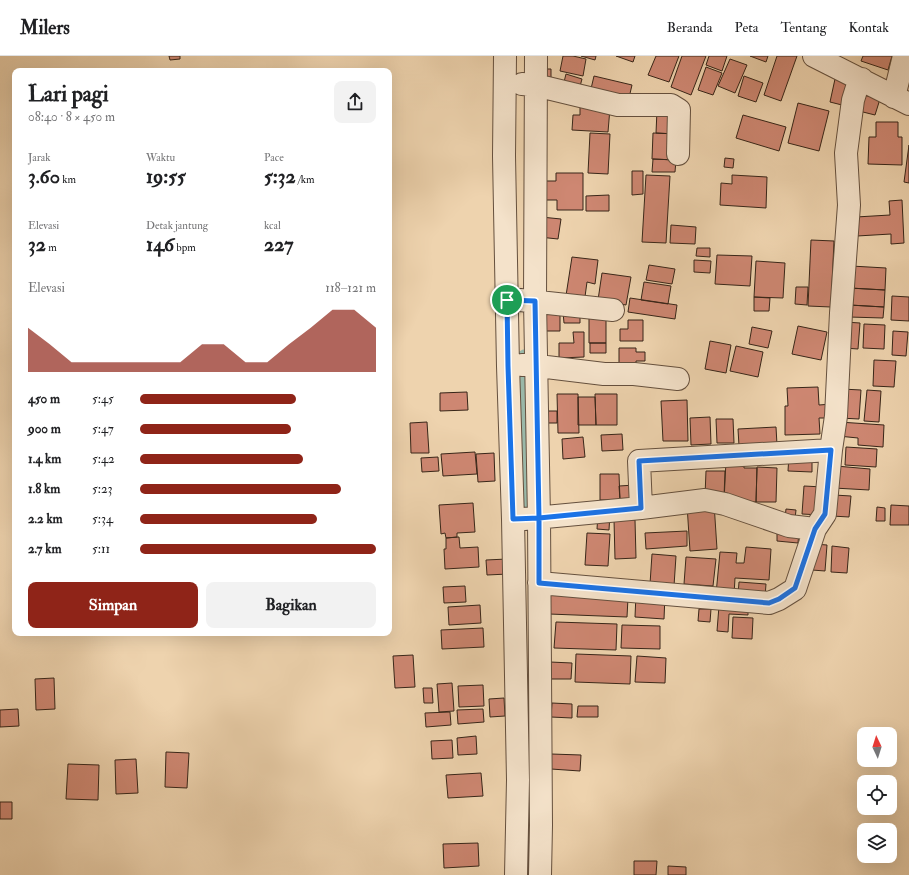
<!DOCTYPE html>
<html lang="id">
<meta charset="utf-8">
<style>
:root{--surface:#fff;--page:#f2f2f2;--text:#202124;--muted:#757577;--line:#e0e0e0;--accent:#8f2418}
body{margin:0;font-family:"IM FELL Double Pica",serif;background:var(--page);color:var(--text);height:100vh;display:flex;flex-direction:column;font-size:15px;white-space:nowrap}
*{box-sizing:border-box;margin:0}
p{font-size:13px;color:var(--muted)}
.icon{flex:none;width:22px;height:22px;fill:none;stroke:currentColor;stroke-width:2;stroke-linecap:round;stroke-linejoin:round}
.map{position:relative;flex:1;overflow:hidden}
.drawer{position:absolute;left:12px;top:12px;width:380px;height:568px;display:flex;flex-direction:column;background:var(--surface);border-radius:8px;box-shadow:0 4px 16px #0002}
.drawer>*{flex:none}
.needle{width:26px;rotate:356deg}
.fabs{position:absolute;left:857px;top:671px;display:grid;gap:8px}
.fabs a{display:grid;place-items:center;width:40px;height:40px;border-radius:8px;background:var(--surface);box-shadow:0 4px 16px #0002;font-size:20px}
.pin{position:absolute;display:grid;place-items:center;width:34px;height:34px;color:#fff;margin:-17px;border:2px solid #fff;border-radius:50%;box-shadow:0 1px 4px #0007}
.round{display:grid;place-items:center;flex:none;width:42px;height:42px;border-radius:8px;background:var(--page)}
.head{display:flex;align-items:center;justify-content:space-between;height:68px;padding:0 16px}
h1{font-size:22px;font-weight:700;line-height:30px}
.stats{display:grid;grid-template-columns:repeat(3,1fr);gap:6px;height:68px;padding:4px 16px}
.stats div{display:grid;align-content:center}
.stats b{font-size:20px;font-weight:700}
.stats small{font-size:11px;font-weight:400}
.stats p{font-size:11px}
.chart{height:112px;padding:8px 16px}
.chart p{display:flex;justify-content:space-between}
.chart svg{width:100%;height:72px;margin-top:4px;fill:var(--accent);opacity:.7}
.action{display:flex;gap:8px;margin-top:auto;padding:8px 16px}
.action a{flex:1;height:46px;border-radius:8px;background:var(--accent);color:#fff;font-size:16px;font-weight:700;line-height:46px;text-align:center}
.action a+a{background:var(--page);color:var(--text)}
ul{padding:0 16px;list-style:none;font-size:13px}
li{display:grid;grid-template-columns:64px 48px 1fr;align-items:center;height:30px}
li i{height:10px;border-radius:5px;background:var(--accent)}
header{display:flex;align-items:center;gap:24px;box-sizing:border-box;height:56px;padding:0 20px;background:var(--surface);border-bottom:1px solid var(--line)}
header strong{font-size:19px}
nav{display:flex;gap:22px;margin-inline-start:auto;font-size:14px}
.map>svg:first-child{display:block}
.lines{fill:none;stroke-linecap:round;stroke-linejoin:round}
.canal{stroke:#9ab8a8;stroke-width:20}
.building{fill:#ce8772;stroke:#372518}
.minor-casing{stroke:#65503e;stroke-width:24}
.minor{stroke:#f4e2ca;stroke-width:22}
.route-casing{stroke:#fff;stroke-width:8}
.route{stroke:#1a73e8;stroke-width:5}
</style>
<header>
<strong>Milers</strong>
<nav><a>Beranda</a><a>Peta</a><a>Tentang</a><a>Kontak</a></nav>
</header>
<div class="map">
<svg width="909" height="819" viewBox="0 0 909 819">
<rect width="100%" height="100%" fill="#eed3ae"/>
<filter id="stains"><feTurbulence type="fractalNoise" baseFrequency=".005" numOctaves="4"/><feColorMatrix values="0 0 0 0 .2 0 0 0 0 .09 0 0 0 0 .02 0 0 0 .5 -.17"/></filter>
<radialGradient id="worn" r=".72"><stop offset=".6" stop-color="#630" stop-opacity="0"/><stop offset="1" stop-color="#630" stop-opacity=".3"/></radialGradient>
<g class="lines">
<path class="canal" d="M522 457 526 303"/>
</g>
<path class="building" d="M169 0H180V3L170 4Z
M563 0H573L586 3 583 20 560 15Z
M581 0H596L595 4Z
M616 0H635L633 6Z
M656 0H679L669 26 648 19Z
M682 0H706L691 39 671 31Z
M709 0H727L722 15 706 9Z
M750 0H768L766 6Z
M777 0H797L781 45 764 39Z
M863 0H892L888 14 861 5Z
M730 3 747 9 735 37 718 30Z
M706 11 722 17 713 39 698 34Z
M540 13H551V26Z
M566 18 582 23 579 34 563 30Z
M594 20 632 29 628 46 590 37Z
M744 20 763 27 756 46 738 40Z
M835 23 855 28 850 51 830 46Z
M859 38 880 43 875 59 855 54Z
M798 47 829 55 819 95 788 87Z
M580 50 610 52 608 76 572 74 573 59H580Z
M657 54 678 55 677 78 656 77Z
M743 59 786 71 779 95 736 82Z
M876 66H898V81H902V109L868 108 869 81H876Z
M590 77 610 78 608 118 588 117Z
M653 77 677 78 676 104 652 103Z
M909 89V127L904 126Z
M725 102 734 103 733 112 724 111Z
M653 103 676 104 675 116H652Z
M632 115H643V138L632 139Z
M556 117H583V154H557V144H546V125H556Z
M646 119 670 120 666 187 642 186Z
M732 119 767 121 766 152 720 149 721 127 732 128Z
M609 139V155H586V140Z
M902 144 904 187 891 188V178L857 180 856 161 890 159 889 145Z
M541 161 561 163 558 183 539 181Z
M671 169 696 171 695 188 670 187Z
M811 184 834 185 831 251 808 250Z
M697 192H710V201L696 200Z
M717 199 752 200 750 230 715 228Z
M572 201 598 204 595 228 587 226 584 248 565 246Z
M694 204 711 205 710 217 694 216Z
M756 205 785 207 783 242 754 241Z
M649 209 675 213 672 228 646 224Z
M851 210 886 212 885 234 849 232Z
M602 217 631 221 626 249 598 244Z
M644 226 671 230 668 248 641 244Z
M796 231H808L807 249 795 248Z
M850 232 885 234 884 251 849 249Z
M892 240 909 241V265L891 264Z
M754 241 770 242 769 255H754Z
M630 242 677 249 675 263 628 256Z
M850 249 884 251 883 262 849 261Z
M544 255H560V275H544Z
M563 256H580V267H564Z
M589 257H606V287H589Z
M628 264H643V285H620V273H628Z
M845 266 860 267 858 293 844 292Z
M864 268 885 269 884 293 863 292Z
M798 270 827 276 821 304 792 298Z
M752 271 772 275 768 292 749 288Z
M893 275 908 276 906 300 892 299Z
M573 276H584V301L559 302V287H574Z
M710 285 731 289 726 317 705 313Z
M590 287H606V297H590Z
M736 290 763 296 758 321 730 315Z
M619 292H636V296H645V305H636V312H619Z
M874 304 896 305 894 331 873 330Z
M818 331 819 349 832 348 833 362H819L820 378 785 379V350H788L787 332Z
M842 333 861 334 859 363 840 362Z
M867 334 881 335 879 366 864 365Z
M467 336 468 354 440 355V337Z
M557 338H578L579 377H558Z
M595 338H617V369H596Z
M578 341H595L596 369H578Z
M687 344 688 385H663L661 345Z
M547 355H557V367H547Z
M710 361 711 388 691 389 690 362Z
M716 363H733L734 387H717Z
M427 366 429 397H411L410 367Z
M839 366 884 369 883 391 858 389V382L838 380Z
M776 371 777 389 739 390 738 373Z
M622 378 623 394 602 395 601 379Z
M583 381 585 401 563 403 562 383Z
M846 391 877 393 876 411 845 409Z
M475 396 477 418 443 420 441 398Z
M494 397 495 425 478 426 476 398Z
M789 399 812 400V416L788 415Z
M438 401 439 415 422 416 421 402Z
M726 405H744V412H757L756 446 724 445Z
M836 410 870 413 869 434 834 432Z
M757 411 777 412 776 446H756Z
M706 415H725L724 441 705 440Z
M600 418H619L620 444H600Z
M635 429V444H620L619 430Z
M804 430 823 431 821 459 802 458Z
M834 439 851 440 849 461 832 460Z
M473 447 475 476 457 477V481L446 482 445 477 441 478 439 449Z
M714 447 717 493 690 495 687 449Z
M891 449 909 450V469H890Z
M877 451 885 452V465H876Z
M786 453 796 454 795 463 785 462Z
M598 457H610L609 474 597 473Z
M614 464H635L636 502 615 503Z
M687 475V490L646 493 645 477Z
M777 475 799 476 798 487 777 485Z
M587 477 610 478 608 510 585 509Z
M459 481 460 492 478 491 479 511 445 513 444 493H446V482Z
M814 488 827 489 825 515 812 514Z
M832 490 849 492 847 517 831 516Z
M746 491 771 493 769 524 735 522 734 539 716 538 720 496 737 497 736 507H744Z
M652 498 676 500 674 530 650 528Z
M686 501 716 503 713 530 684 528Z
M507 503 508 518 487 519 486 504Z
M739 526 766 528 765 541 738 539Z
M465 530 466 546 444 547 443 531Z
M636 538 665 539 664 563 635 561Z
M550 539 628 542 627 561 549 558Z
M480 549 481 567 449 569 448 551Z
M719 550 748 552V559L729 558 728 576 717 575Z
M699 553H711L710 566 698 565Z
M733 561 753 562 752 583 732 582Z
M556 566 617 568 616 594 554 592Z
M622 569 660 570V593L621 592Z
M483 572 484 591 442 593 441 574Z
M576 598 631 600 630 628 575 626Z
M413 599 415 631 395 632 393 600Z
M637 600 666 602 665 627 635 626Z
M550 606 572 607 571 623H550Z
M54 622 55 653 36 654 35 623Z
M452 627 454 655 439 656 437 628Z
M483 629 484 650 459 651 458 630Z
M423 632H432L433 647H424Z
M504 642 505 660 490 661 489 643Z
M552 647 572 648V662L551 661Z
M578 650H598V661H577Z
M18 653 19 670 0 671V654Z
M483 653 484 666 458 668 457 654Z
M450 656 451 669 426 671 425 657Z
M476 680 477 698 458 699 457 682Z
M452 684 453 702 432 703 431 685Z
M166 696 189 697 187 732 165 731Z
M551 698 581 699 580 715 551 713Z
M136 703 138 737 116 738 115 704Z
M68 708 99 709 98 744 66 743Z
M481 717 483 740 448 742 446 719Z
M0 746H12V763H0Z
M478 787 479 810 444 812 443 788Z
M634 805H657L656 819H634Z
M668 810 686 811V819H668Z"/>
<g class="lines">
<g class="minor-casing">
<path id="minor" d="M505 0 504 100 508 310 513 463 518 724 516 819
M536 0 535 245 539 462 541 769 540 819
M814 0 909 48
M522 28 535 29 618 49H671L679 54 678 98
M894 41 904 0
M520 244 613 254
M522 309H530L604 318H634L678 323
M641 452 639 405 831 394
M524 463 641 452 705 444 725 448 789 470 815 473
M539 527 769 547 779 543 795 533 815 473 825 458 831 394 836 360 841 257 849 149 846 97 853 44 858 28 862 23"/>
</g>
<use href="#minor" class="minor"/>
</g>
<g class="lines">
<g class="route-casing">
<path id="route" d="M507 244 508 310 513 463 539 462V527L769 547 779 543 795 532 815 473 825 458 831 394 639 405 641 452 539 462 535 245 507 244"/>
</g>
<use href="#route" class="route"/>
</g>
<rect width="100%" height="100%" filter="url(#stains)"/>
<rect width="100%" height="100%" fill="url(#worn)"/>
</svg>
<div class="fabs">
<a><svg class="needle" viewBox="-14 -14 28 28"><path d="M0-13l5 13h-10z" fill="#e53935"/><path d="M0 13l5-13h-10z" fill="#757577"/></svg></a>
<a><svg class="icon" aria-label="locate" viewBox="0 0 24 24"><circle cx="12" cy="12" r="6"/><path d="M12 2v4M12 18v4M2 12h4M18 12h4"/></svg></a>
<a><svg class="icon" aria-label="layers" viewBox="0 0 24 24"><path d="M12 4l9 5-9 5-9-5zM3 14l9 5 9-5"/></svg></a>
</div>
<div class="pin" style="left:507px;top:244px;background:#1e9e55"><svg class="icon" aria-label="arrive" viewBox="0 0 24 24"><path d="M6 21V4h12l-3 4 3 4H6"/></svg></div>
<section class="drawer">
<div class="head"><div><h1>Lari pagi</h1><p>08:40 · 8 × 450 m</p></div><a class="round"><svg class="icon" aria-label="share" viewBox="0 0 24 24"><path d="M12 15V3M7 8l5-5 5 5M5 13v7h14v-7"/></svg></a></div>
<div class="stats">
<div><p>Jarak</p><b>3.60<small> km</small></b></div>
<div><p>Waktu</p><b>19:55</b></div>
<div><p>Pace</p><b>5:32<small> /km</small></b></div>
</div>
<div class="stats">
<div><p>Elevasi</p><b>32<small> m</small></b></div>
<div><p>Detak jantung</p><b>146<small> bpm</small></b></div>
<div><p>kcal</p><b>227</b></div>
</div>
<div class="chart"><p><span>Elevasi</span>118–121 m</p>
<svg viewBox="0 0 160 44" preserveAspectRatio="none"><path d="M0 44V17L10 27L20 38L30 38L40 38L50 38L60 38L70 38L80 27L90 27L100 38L110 38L120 27L130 17L140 6L150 6L160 17V44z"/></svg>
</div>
<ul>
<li><b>450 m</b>5:45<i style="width:66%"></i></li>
<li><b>900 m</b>5:47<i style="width:64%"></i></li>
<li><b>1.4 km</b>5:42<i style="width:69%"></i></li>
<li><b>1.8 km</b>5:23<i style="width:85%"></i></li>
<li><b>2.2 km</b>5:34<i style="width:75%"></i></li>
<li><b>2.7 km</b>5:11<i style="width:100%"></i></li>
</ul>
<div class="action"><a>Simpan</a><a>Bagikan</a></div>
</section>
</div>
